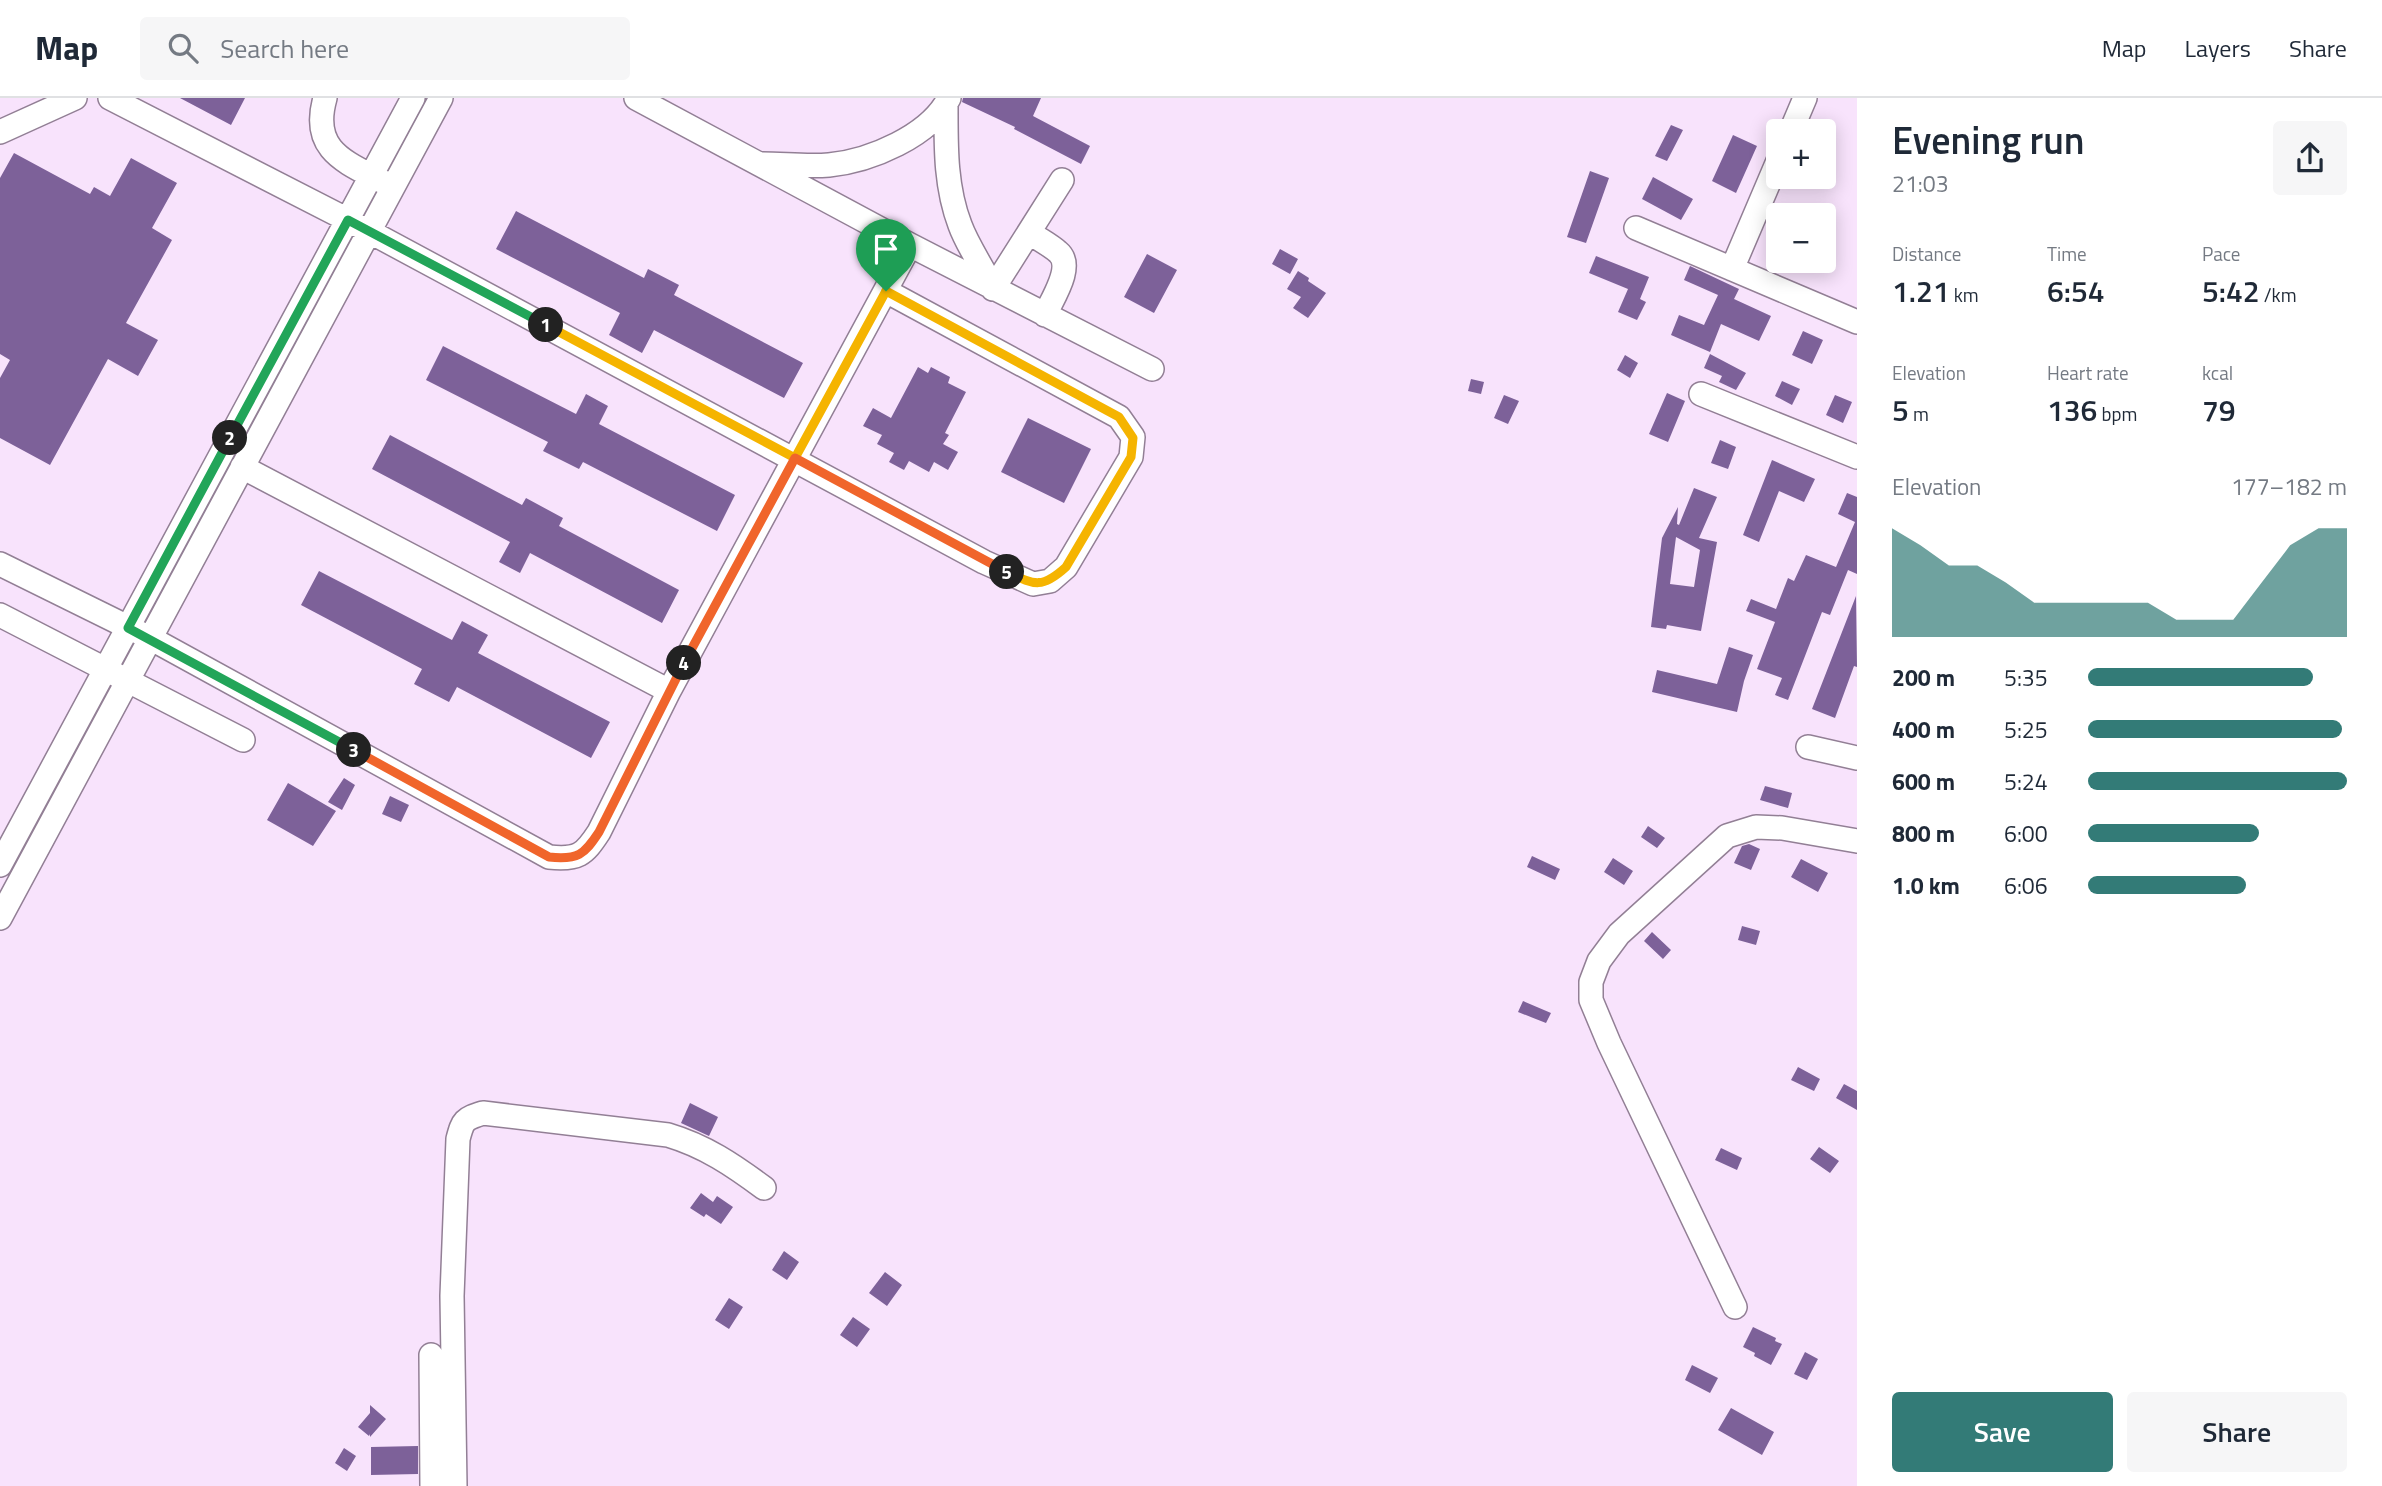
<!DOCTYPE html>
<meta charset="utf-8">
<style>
:root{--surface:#fff;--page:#f6f6f7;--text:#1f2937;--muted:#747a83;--line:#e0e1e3;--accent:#337b77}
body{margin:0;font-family:"Titillium Web",sans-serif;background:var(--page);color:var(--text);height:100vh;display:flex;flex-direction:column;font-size:26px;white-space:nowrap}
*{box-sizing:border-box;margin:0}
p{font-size:23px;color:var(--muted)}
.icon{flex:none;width:38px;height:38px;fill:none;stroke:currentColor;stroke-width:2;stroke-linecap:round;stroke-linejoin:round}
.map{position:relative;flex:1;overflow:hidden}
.sheet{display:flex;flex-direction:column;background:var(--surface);width:525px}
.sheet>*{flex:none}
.buttons{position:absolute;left:1766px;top:21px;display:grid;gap:14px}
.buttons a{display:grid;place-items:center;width:70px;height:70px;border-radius:7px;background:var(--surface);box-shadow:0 4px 18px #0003;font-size:35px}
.pin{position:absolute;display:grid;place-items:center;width:60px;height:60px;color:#fff;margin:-72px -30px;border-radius:50% 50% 50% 0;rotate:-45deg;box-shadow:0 0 7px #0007}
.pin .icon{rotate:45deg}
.km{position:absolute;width:35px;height:35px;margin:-18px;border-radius:50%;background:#222;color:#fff;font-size:19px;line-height:35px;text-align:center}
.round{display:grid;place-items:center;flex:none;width:74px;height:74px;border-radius:7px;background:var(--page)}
.head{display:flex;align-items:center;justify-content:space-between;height:119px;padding:0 35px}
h1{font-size:38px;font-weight:600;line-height:52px}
.metrics{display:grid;grid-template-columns:repeat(3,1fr);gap:10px;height:119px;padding:7px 35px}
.metrics div{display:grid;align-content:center}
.metrics b{font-size:30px;font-weight:600}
.metrics small{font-size:19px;font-weight:400}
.metrics p{font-size:19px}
.chart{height:196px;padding:14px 35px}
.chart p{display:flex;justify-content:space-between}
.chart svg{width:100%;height:126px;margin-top:7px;fill:var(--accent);opacity:.7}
.button{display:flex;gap:14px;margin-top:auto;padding:14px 35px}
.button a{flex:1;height:80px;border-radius:7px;background:var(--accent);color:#fff;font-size:28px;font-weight:600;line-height:80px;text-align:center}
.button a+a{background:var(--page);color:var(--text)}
ul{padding:0 35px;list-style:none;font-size:23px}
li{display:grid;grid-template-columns:112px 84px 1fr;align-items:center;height:52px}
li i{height:18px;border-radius:9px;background:var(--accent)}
header{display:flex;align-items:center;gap:42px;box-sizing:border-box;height:98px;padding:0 35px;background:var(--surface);border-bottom:2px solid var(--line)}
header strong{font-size:33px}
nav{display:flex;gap:38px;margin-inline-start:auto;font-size:24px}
.search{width:490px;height:63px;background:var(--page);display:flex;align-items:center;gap:18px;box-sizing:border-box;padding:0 24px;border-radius:7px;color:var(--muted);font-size:26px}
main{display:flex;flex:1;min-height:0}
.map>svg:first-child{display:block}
.building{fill:#7d6199;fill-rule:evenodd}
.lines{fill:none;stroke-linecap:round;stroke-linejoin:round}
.minor-casing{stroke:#927f95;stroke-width:26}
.minor{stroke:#fff;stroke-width:23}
.split-1-casing{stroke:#fff;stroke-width:14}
.split-2-casing{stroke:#fff;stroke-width:14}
.split-3-casing{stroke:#fff;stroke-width:14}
.split-4-casing{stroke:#fff;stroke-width:14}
.split-5-casing{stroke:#fff;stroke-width:14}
.split-6-casing{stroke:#fff;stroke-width:14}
.split-1{stroke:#f5b400;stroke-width:9}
.split-2{stroke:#22a559;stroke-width:9}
.split-3{stroke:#22a559;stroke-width:9}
.split-4{stroke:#f0652b;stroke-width:9}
.split-5{stroke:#f0652b;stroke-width:9}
.split-6{stroke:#f5b400;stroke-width:9}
</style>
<header>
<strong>Map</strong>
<div class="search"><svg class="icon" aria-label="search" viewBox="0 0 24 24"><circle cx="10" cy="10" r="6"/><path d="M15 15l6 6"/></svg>Search here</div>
<nav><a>Map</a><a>Layers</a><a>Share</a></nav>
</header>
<main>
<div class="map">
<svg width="1857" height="1388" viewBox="0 0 1857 1388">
<rect width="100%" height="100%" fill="#f8e3fc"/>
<path class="building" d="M180 0H245L231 27Z
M963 0H1041L1033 18 1090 48 1081 66 1014 31 1015 29 962 4Z
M1671 27 1683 32 1667 63 1655 58Z
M1733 37 1757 48 1736 95 1712 83Z
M14 55 90 96 94 89 110 98 131 60 177 85 152 130 172 142 126 225 158 242 138 278 108 261 50 367 0 340V280L10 262 0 256V80Z
M1590 73 1609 80 1586 145 1567 139Z
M1653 79 1693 101 1681 122 1642 101Z
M516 113 644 180 648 171 679 187 674 197 803 265 784 300 654 232 642 255 609 237 620 215 496 151Z
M1280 151 1298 161 1290 176 1272 166Z
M1147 156 1177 172 1154 215 1124 199Z
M1596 158 1649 179 1640 201 1646 204 1637 222 1618 214 1628 191 1589 175Z
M1690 168 1739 191 1734 201 1771 218 1759 243 1721 226 1710 254 1671 237 1679 217 1704 227 1718 197 1684 182Z
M1298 173 1309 180 1308 183 1326 195 1308 220 1293 210 1301 199 1287 191Z
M1803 233 1823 242 1812 266 1792 257Z
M443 248 576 316 586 296 608 308 599 326 735 397 717 433 583 364 579 371 543 353 548 344 426 282Z
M1710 256 1746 275 1736 292 1719 284 1722 278 1704 270Z
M1625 257 1638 265 1630 280 1617 272Z
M918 269 928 275 931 269 950 279 948 285 966 294 945 335 949 337 943 346 958 354 948 372 934 364 929 374 909 363 904 372 889 364 894 355 877 346 882 337 863 328 873 310 891 320Z
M1471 281 1484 284 1481 296 1468 293Z
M1782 283 1800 291 1792 307 1775 298Z
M1667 295 1685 303 1668 344 1649 336Z
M1504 297 1519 303 1508 326 1494 320Z
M1835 297 1852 304 1843 325 1826 317Z
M1028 320 1091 351 1064 405 1001 374Z
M390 337 522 407 526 400 563 420 559 428 679 492 662 525 530 455 520 475 499 464 510 444 372 371Z
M1720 342 1736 349 1728 371 1711 365Z
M1772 362 1815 381 1804 404 1779 393 1759 444 1743 437Z
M1694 390 1717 399 1699 440 1717 444 1701 533 1667 527 1666 531 1651 529 1662 440 1678 409 1677 426 1679 427ZM1676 439 1700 452 1694 489 1670 486Z
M1847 395 1857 399V476L1848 472 1830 517 1822 514 1788 602 1775 597 1782 580 1757 571 1775 524 1746 513 1751 501 1776 511 1788 480 1794 483 1806 457 1836 469 1855 424 1838 416Z
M319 473 452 542 462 523 488 537 478 555 610 624 591 660 457 589 449 604 414 586 422 571 301 507Z
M1856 498 1857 569 1854 568 1835 620 1812 611Z
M1729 549 1753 557 1744 583 1737 614 1652 594 1657 572 1717 586Z
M344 680 355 687 342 712 328 704Z
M288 685 336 713 313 748 267 722Z
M1765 688 1792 695 1788 710 1760 702Z
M390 698 409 707 401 724 382 716Z
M1648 728 1665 740 1657 750 1641 739Z
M1749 746 1760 751 1751 772 1734 765 1742 748Z
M1532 758 1560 771 1555 782 1527 769Z
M1613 760 1633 773 1624 787 1604 774Z
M1801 761 1828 775 1818 794 1791 779Z
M1742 828 1760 833 1756 847 1738 842Z
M1652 834 1671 852 1663 861 1644 843Z
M1523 903 1551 915 1546 925 1518 914Z
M1798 969 1820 981 1814 993 1791 982Z
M1844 986 1857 993V1012L1836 1000Z
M690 1005 718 1019 709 1038 681 1025Z
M1819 1049 1839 1063 1830 1075 1810 1061Z
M1721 1050 1742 1060 1737 1072 1715 1062Z
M701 1095 713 1104 717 1098 733 1109 721 1126 706 1116 704 1119 690 1110Z
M784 1153 799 1164 787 1182 772 1172Z
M885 1174 902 1187 887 1208 869 1195Z
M729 1200 743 1209 729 1231 715 1222Z
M853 1219 870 1231 857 1249 840 1237Z
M1753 1229 1776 1240 1775 1243 1782 1246 1771 1267 1754 1258 1755 1255 1743 1249Z
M1805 1254 1818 1261 1807 1282 1794 1276Z
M1692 1267 1718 1280 1710 1295 1685 1282Z
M370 1307 386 1321 370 1339V1336L369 1338 358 1329 370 1315Z
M1731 1310 1774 1334 1762 1357 1718 1332Z
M418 1348V1376L371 1377V1349Z
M344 1350 356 1358 347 1373 335 1365Z"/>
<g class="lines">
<g class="minor-casing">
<path id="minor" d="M110 0 348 122 984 464 1033 486 1050 483 1066 469 1131 359 1133 339 1119 319 886 193
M325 0C310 53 346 64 385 85
M636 0 910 147 1152 271
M946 7C946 47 945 88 960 127 968 149 983 169 993 191
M1791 33 1805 0
M0 34 75 0
M763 66C784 66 807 69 829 67 870 63 930 38 949 0
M1636 130 1857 224
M1029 134C1038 141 1049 146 1058 154 1075 168 1052 201 1045 217
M1732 171 1778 63
M993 191 1062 82
M1701 296 1857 359
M242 369 669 593
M0 466 150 540 549 759C578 762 584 757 599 734L669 593 910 147
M0 517 243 642
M1808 649 1857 660
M0 767 413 0
M0 820 441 0
M1735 1209 1609 945 1591 902V884L1599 863 1619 836 1727 738 1756 729 1782 730 1857 743
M431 1257 432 1388
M455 1388 452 1198 458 1041C463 1022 464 1021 483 1015L668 1037C705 1048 733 1067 764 1090"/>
</g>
<use href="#minor" class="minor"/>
</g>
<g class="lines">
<g class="split-1-casing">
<path id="split-1" d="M546 227 795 360 886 193"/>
</g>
<g class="split-2-casing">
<path id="split-2" d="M230 340 348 122 546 227"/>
</g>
<g class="split-3-casing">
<path id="split-3" d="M230 340 128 530 354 652"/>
</g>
<g class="split-4-casing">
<path id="split-4" d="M354 652 549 759C578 762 584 757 599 734L684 565"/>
</g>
<g class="split-5-casing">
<path id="split-5" d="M684 565 795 360 1007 474"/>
</g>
<g class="split-6-casing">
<path id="split-6" d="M886 193 1119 319 1133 340 1131 359 1066 469C1042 491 1035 487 1007 474"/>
</g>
<use href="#split-1" class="split-1"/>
<use href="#split-2" class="split-2"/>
<use href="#split-3" class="split-3"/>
<use href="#split-4" class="split-4"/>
<use href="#split-5" class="split-5"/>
<use href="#split-6" class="split-6"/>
</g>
</svg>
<div class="buttons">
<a>+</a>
<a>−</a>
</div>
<div class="pin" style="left:886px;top:193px;background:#1e9e55"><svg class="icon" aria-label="arrive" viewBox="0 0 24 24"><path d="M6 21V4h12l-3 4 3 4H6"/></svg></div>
<b class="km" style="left:546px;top:227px">1</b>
<b class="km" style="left:230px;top:340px">2</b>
<b class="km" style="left:354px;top:652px">3</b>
<b class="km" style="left:684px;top:565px">4</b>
<b class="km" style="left:1007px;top:474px">5</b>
</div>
<section class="sheet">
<div class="head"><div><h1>Evening run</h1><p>21:03</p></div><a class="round"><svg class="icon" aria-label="share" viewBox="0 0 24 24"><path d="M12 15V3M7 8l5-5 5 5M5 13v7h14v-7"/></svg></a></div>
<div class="metrics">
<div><p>Distance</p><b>1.21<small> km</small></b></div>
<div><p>Time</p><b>6:54</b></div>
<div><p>Pace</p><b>5:42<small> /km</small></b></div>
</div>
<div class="metrics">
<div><p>Elevation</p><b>5<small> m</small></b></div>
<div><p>Heart rate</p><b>136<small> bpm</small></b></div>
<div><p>kcal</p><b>79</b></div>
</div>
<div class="chart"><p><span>Elevation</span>177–182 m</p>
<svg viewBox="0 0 160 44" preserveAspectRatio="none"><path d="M0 44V6L10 12L20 19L30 19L40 25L50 32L60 32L70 32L80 32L90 32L100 38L110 38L120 38L130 25L140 12L150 6L160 6V44z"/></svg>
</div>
<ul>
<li><b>200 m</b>5:35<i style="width:87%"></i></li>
<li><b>400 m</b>5:25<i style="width:98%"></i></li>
<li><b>600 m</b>5:24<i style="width:100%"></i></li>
<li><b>800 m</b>6:00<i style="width:66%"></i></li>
<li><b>1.0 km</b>6:06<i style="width:61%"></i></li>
</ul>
<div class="button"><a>Save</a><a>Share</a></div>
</section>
</main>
